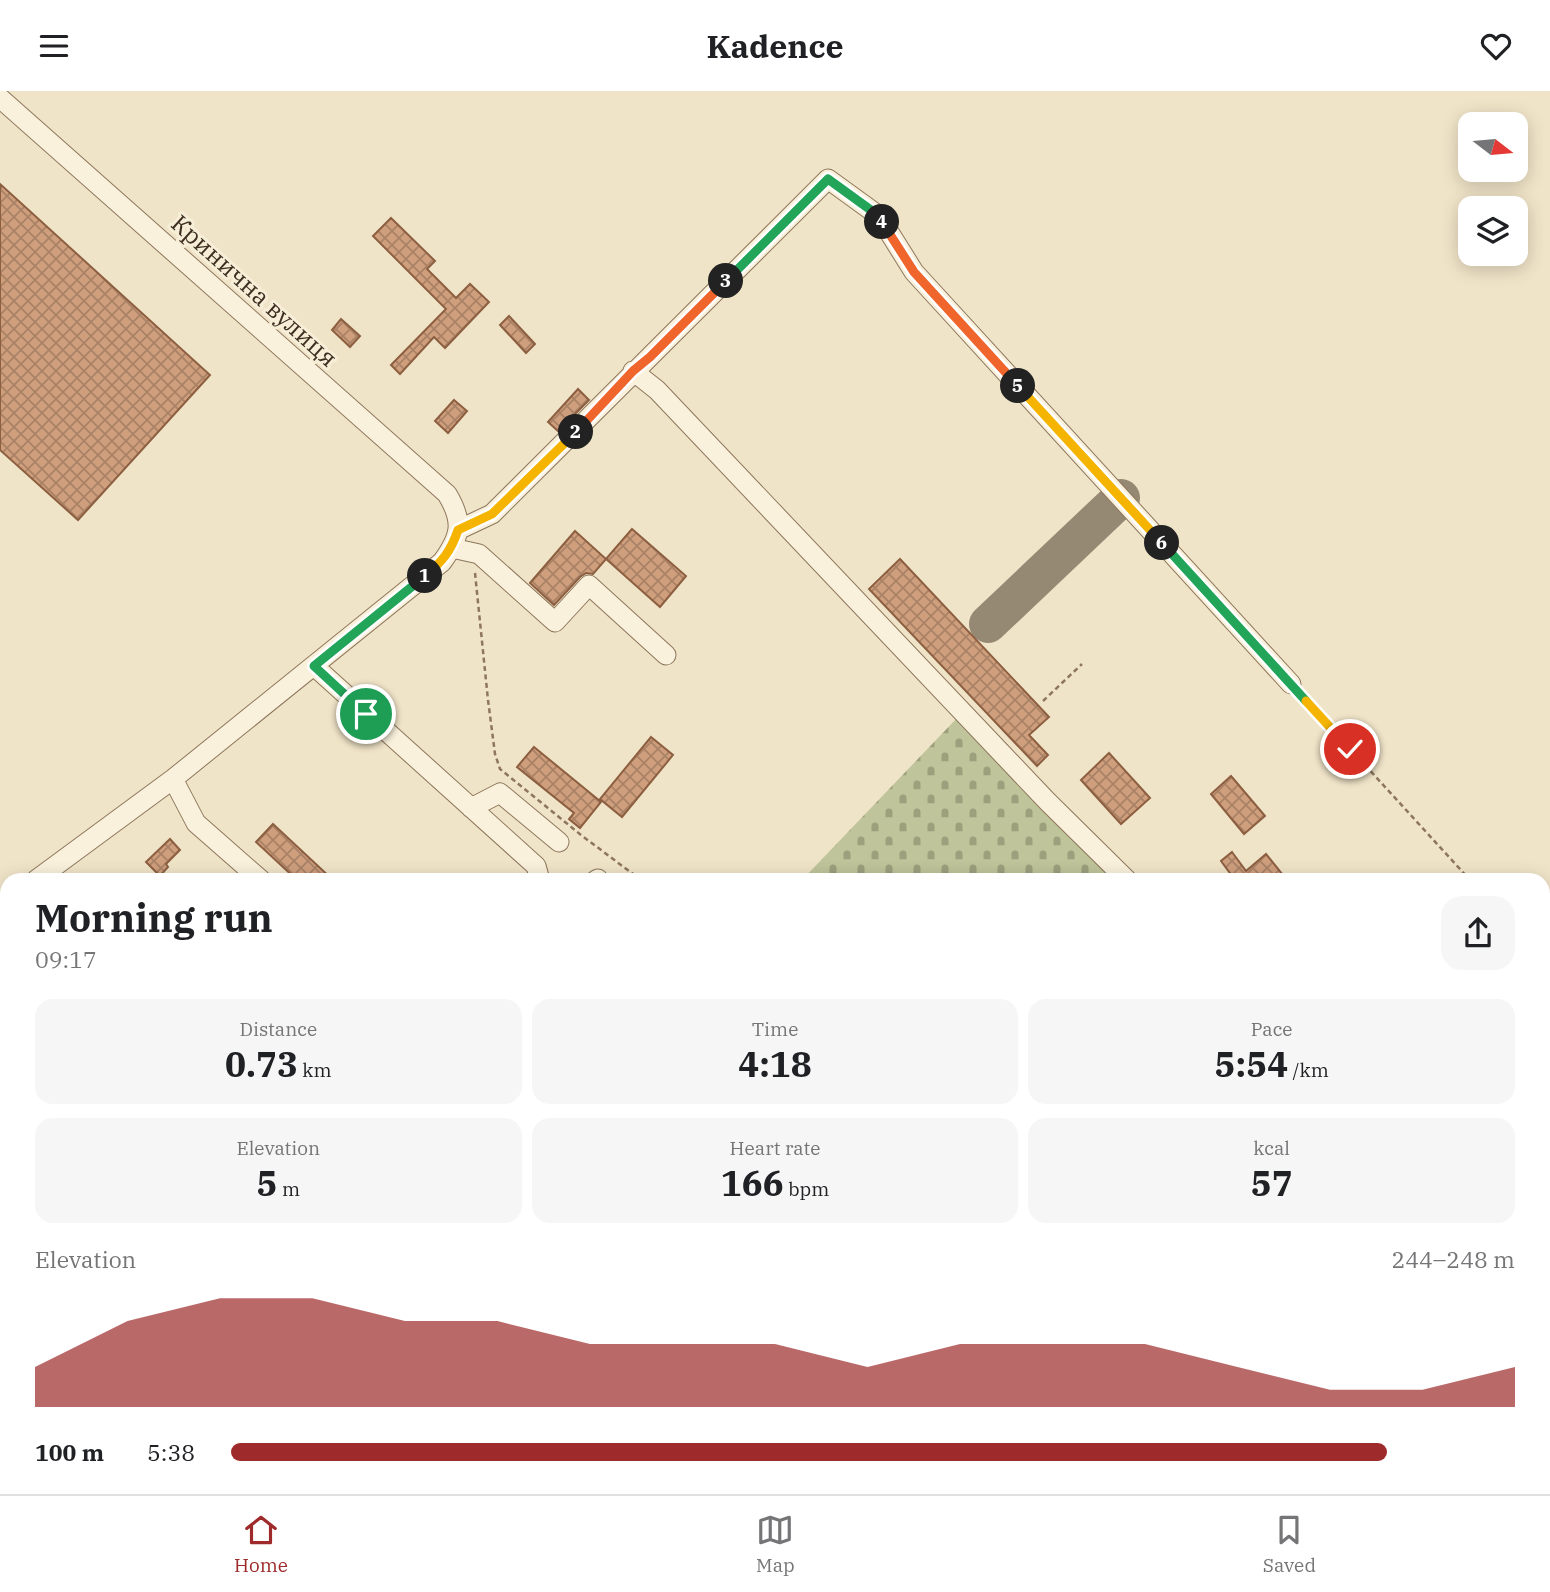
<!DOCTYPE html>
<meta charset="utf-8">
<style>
:root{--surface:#fff;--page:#f6f6f6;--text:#202124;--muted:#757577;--line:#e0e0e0;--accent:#9e2a2b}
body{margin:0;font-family:"IBM Plex Serif",serif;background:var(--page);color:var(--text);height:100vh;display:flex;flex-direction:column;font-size:26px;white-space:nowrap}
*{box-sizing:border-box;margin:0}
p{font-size:23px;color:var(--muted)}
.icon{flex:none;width:38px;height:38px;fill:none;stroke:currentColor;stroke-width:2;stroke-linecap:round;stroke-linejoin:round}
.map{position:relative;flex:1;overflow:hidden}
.details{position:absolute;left:0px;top:782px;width:1550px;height:621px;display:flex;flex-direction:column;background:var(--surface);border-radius:21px 21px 0 0;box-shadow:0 4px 18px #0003}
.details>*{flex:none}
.needle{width:46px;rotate:106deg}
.tools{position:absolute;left:1458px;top:21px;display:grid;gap:14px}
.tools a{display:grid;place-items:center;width:70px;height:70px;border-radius:14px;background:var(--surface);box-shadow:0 4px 18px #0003;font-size:35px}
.pin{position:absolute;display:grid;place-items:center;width:60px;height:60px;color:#fff;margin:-30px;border:4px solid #fff;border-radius:50%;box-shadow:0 2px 7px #0007}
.km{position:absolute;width:35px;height:35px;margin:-18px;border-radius:50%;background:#222;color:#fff;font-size:19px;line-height:35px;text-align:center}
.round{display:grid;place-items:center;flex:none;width:74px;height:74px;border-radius:21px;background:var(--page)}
.overview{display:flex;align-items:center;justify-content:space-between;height:119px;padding:0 35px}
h1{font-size:38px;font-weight:800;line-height:52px}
.metrics{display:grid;grid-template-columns:repeat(3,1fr);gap:10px;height:119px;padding:7px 35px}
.metrics div{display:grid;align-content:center;border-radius:18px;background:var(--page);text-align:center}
.metrics b{font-size:35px;font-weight:800}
.metrics small{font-size:19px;font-weight:400}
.metrics p{font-size:19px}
.chart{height:196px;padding:14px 35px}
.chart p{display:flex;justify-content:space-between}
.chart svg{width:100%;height:126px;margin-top:7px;fill:var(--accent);opacity:.7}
ul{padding:0 35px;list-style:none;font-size:23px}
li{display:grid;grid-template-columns:112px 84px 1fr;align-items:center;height:52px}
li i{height:18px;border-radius:9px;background:var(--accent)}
header{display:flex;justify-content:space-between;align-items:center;height:91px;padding:0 35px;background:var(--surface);font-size:32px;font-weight:800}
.tabs{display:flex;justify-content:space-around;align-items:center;height:98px;border-top:2px solid var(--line);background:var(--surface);font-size:19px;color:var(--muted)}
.tabs a{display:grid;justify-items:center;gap:4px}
.tabs .current{color:var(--accent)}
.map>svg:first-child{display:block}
.cemetery{fill:url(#cemetery-stones)}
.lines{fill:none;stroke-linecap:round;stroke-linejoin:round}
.taxiway{stroke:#968974;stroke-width:38}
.building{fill:url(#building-cross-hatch);stroke:#8d5f41;stroke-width:2}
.minor-casing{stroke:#8d765c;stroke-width:21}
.path{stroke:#8d765c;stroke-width:2.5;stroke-dasharray:5 3.5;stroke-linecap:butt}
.minor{stroke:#faf1dc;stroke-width:19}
.split-1-casing{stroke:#fff;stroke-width:14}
.split-2-casing{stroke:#fff;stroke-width:14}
.split-3-casing{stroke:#fff;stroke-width:14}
.split-4-casing{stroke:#fff;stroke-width:14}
.split-5-casing{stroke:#fff;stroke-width:14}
.split-6-casing{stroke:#fff;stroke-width:14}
.split-7-casing{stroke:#fff;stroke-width:14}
.split-8-casing{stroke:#fff;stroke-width:14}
.split-1{stroke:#22a559;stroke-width:9}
.split-2{stroke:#f5b400;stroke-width:9}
.split-3{stroke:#f0652b;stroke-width:9}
.split-4{stroke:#22a559;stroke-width:9}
.split-5{stroke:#f0652b;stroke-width:9}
.split-6{stroke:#f5b400;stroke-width:9}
.split-7{stroke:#22a559;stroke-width:9}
.split-8{stroke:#f5b400;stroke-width:9}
.labels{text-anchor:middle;stroke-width:6;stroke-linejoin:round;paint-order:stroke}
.street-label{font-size:24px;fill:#3d2e20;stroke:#f7eed8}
</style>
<header><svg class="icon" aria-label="menu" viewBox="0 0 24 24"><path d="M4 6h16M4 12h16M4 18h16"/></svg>Kadence<svg class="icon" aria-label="heart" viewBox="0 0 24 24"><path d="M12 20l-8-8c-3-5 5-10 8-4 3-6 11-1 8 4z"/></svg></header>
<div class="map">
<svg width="1550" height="1403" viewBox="0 0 1550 1403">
<defs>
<pattern id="cemetery-stones" width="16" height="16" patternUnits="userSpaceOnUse" patternTransform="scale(1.75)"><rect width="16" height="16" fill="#bfc49a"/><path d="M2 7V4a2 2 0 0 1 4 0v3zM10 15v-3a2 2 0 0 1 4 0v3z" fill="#9ca07d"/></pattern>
<pattern id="building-cross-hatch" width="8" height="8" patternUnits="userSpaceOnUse" patternTransform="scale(1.75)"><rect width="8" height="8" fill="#cf9f7d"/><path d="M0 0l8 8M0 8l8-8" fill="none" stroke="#a98266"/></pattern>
</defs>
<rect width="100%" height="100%" fill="#f0e4c8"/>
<path class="cemetery" d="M958 626 1112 789H802Z
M1550 1134V1308L1544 1309V1140Z"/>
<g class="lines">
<path class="taxiway" d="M988 533 1121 407"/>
</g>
<path class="building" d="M0 93 210 284 78 429 0 359Z
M391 127 435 170 427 178 456 207 470 193 489 211 445 257 434 246 400 283 391 274 446 218 373 145Z
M509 225 535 253 526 262 500 234Z
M341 228 360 245 350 256 332 239Z
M578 298 589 309 558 340 548 331Z
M454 309 467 320 448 342 435 330Z
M632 438 686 485 660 516 606 468Z
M575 440 606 468 593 483 586 482 580 486 554 514 530 492Z
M900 468 1049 626 1029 644 1048 664 1037 675 869 498Z
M651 646 673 664 622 726 600 708Z
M534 656 601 711 580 737 569 728 574 722 517 676Z
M1109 662 1150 707 1121 733 1081 689Z
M1231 685 1265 725 1244 743 1211 703Z
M273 733 333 789H297L256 751Z
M170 748 180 759 166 773 168 776 160 785 146 771Z
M1232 761 1246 780 1266 763 1283 784 1277 789H1235L1221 770Z"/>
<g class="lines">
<g class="minor-casing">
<path id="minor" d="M0 7 447 403C464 431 461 445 442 471L173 688 36 789
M633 280 657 299 1047 710 1127 789
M458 439 492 423 828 88 879 125 914 181 1291 593
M452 457 479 463 555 531 589 494 666 564
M314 575 536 775 540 789
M173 688 196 732 261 789
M471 717 500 702 559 751
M596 789 598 788
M0 838 5 818
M0 845 7 857
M1544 891 1550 885
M0 1098 7 1104
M1544 1318 1550 1317
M0 1335 7 1341
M73 1396 80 1403
M624 1396 632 1403
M943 1396 950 1403
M1265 1396 1272 1403
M333 1403 339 1396"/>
</g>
<path class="path" d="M475 482 488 609 495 663 500 678 581 744 641 789
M1302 605 1470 789
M1043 610 1082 573"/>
<use href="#minor" class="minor"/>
</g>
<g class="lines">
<g class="split-1-casing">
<path id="split-1" d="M366 623 314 575 425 485"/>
</g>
<g class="split-2-casing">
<path id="split-2" d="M425 485C442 471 451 460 458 439L492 423 576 341"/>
</g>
<g class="split-3-casing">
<path id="split-3" d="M576 341 633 280 650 266 726 190"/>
</g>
<g class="split-4-casing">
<path id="split-4" d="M726 190 828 88 879 125 882 131"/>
</g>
<g class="split-5-casing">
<path id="split-5" d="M882 131 914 181 1018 295"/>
</g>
<g class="split-6-casing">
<path id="split-6" d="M1018 295 1162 452"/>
</g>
<g class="split-7-casing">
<path id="split-7" d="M1162 452 1306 610"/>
</g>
<g class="split-8-casing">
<path id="split-8" d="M1306 610 1350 658"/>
</g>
<use href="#split-1" class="split-1"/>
<use href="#split-2" class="split-2"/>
<use href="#split-3" class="split-3"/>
<use href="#split-4" class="split-4"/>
<use href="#split-5" class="split-5"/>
<use href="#split-6" class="split-6"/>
<use href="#split-7" class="split-7"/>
<use href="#split-8" class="split-8"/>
</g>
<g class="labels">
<g class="street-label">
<text transform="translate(254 200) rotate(42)" y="8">Кринична вулиця</text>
</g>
</g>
</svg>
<div class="tools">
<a><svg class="needle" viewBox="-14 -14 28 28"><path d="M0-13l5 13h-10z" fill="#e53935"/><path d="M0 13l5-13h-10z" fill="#757577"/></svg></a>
<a><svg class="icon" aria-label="layers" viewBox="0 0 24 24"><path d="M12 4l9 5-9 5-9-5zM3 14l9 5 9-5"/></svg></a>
</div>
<div class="pin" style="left:366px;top:623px;background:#1e9e55"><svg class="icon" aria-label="arrive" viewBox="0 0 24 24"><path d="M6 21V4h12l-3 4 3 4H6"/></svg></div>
<div class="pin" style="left:1350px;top:658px;background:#d93025"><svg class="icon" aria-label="check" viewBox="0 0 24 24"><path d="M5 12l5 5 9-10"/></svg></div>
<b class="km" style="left:425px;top:485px">1</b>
<b class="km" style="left:576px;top:341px">2</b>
<b class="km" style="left:726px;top:190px">3</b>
<b class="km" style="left:882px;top:131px">4</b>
<b class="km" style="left:1018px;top:295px">5</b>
<b class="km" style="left:1162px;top:452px">6</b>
<section class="details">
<div class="overview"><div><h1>Morning run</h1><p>09:17</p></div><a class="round"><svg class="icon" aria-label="share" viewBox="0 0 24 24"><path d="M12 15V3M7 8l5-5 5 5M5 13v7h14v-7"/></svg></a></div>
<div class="metrics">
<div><p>Distance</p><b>0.73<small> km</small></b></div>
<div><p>Time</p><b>4:18</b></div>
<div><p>Pace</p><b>5:54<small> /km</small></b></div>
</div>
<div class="metrics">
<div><p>Elevation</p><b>5<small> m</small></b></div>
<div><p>Heart rate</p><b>166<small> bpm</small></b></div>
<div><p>kcal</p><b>57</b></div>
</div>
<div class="chart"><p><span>Elevation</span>244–248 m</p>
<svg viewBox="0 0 160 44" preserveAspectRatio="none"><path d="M0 44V30L10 14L20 6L30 6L40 14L50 14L60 22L70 22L80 22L90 30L100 22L110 22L120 22L130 30L140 38L150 38L160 30V44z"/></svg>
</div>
<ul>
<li><b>100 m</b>5:38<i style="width:90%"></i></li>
</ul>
</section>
</div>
<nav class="tabs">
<a class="current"><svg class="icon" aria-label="home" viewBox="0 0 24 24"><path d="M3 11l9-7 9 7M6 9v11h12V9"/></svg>Home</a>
<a><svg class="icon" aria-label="map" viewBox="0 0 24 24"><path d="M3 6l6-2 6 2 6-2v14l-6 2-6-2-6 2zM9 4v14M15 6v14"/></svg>Map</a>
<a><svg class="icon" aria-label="saved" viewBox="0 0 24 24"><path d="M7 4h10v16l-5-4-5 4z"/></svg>Saved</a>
</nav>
